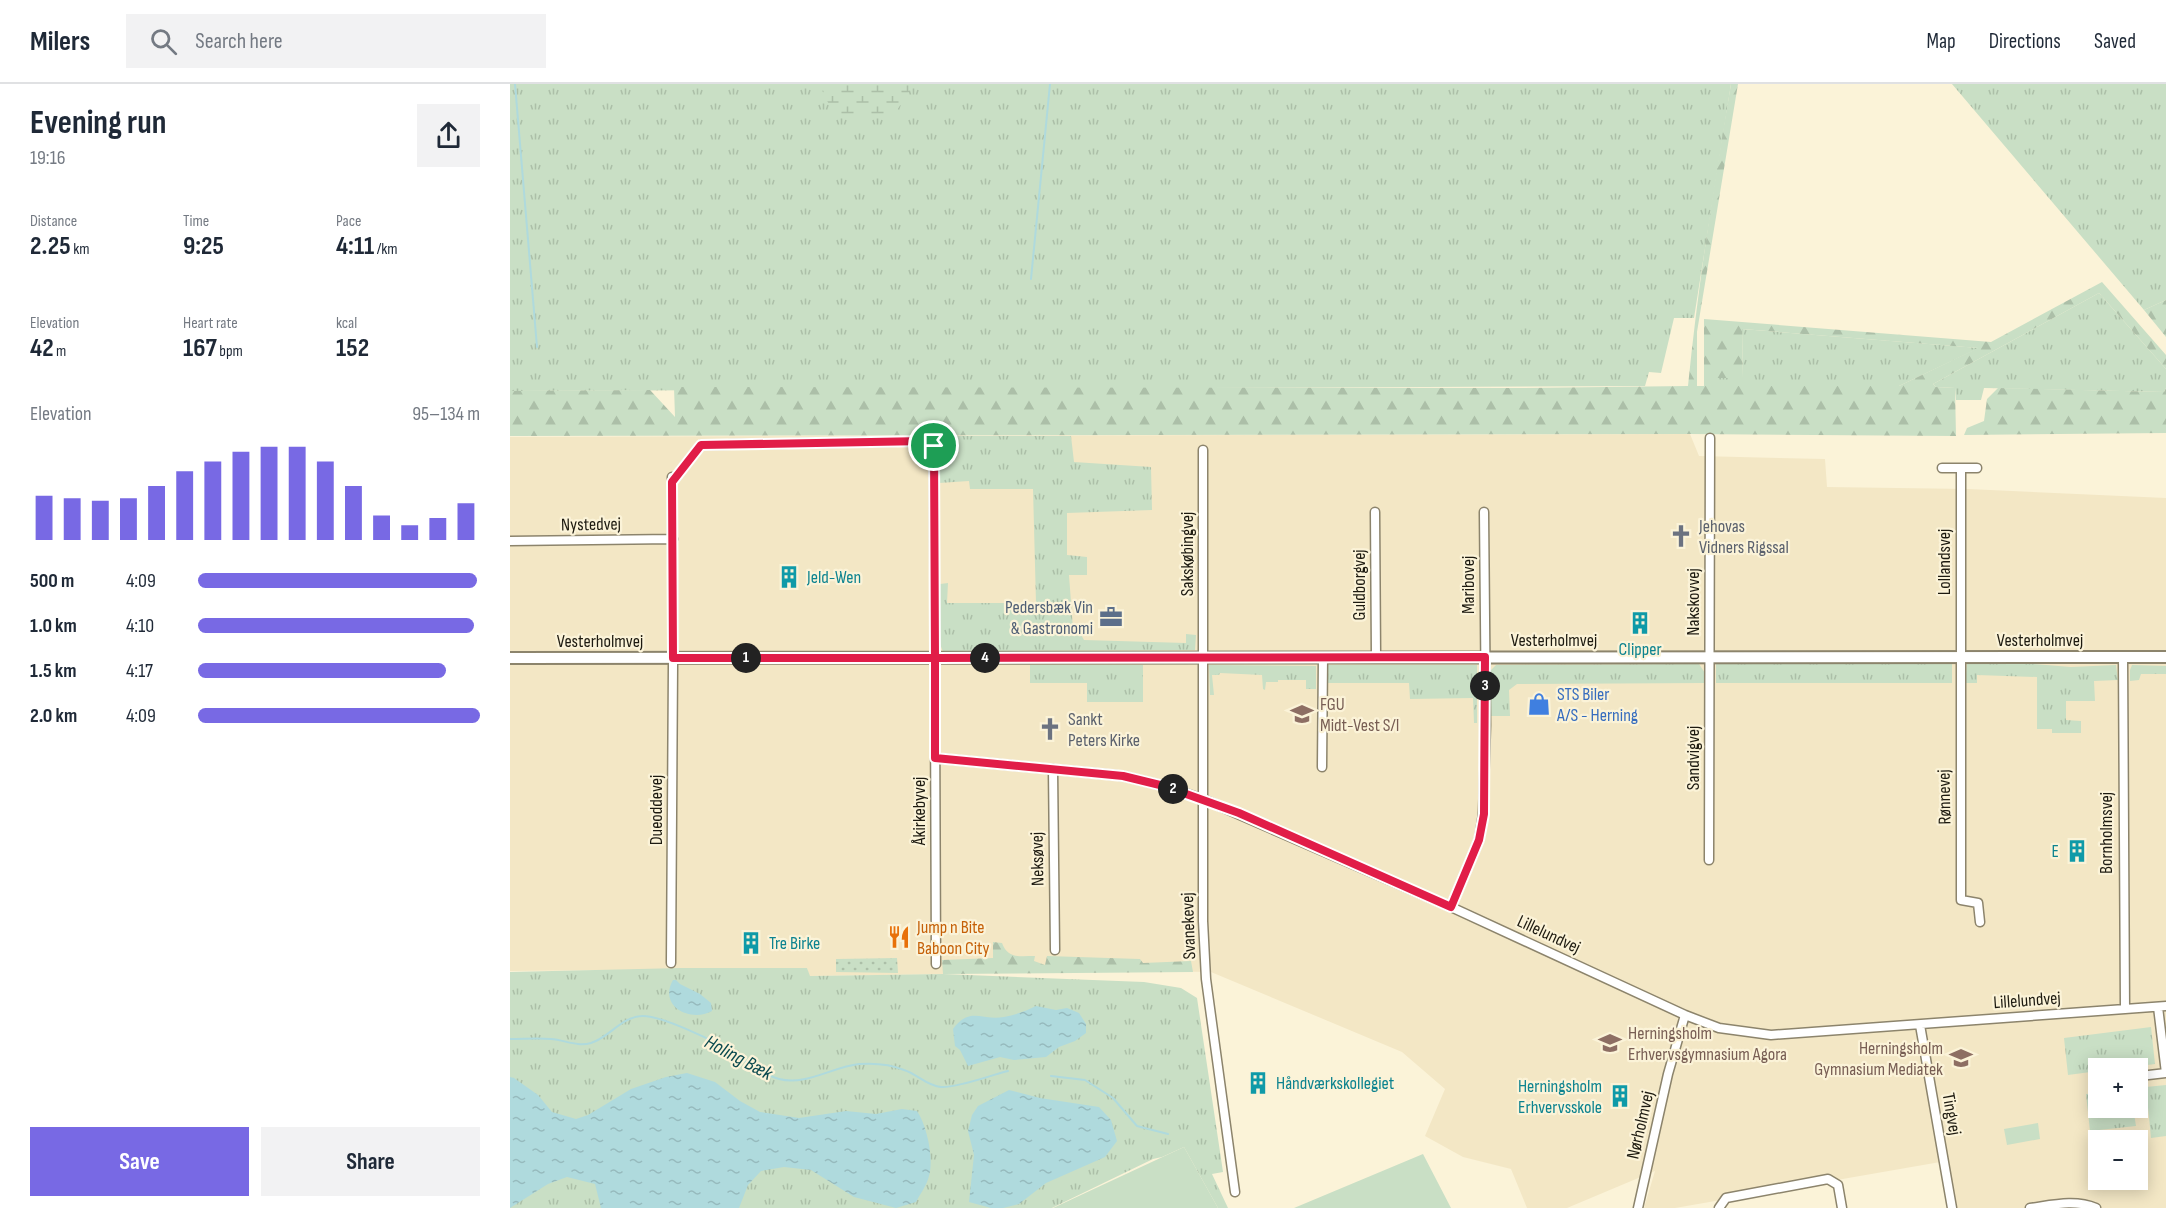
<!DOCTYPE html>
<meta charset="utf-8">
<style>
:root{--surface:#fff;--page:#f2f2f3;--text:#1f2937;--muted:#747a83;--line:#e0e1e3;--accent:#7869e4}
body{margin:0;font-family:"Sofia Sans Condensed",sans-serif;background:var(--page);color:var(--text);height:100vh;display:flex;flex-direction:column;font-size:22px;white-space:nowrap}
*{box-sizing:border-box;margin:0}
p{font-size:20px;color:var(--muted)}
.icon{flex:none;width:33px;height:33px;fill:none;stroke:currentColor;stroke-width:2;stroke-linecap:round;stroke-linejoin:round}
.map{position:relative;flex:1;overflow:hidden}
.sheet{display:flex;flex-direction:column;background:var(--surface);width:510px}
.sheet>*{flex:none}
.fabs{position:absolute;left:1578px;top:974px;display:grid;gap:12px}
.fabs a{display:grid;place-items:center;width:60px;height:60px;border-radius:0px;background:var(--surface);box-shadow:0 3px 15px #0003;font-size:30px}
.pin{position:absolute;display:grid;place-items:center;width:51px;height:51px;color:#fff;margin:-26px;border:3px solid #fff;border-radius:50%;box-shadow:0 2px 6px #0007}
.km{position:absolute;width:30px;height:30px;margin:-15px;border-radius:50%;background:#222;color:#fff;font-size:16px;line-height:30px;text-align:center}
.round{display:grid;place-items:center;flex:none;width:63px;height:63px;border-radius:0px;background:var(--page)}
.headline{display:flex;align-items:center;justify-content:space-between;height:102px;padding:0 30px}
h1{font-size:33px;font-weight:700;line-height:45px}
.figures{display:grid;grid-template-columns:repeat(3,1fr);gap:9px;height:102px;padding:6px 30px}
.figures div{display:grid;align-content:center}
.figures b{font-size:26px;font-weight:700}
.figures small{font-size:16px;font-weight:400}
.figures p{font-size:16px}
.chart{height:168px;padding:12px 30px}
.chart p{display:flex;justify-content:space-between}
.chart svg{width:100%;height:108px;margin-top:6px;stroke:var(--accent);stroke-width:6}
.primary-button{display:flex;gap:12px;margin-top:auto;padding:12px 30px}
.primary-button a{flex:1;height:69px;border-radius:0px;background:var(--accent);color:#fff;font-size:24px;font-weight:700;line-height:69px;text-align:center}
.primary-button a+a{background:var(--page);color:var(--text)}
ul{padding:0 30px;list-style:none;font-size:20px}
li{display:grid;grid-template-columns:96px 72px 1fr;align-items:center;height:45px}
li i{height:15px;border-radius:8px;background:var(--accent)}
header{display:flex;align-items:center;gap:36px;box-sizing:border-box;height:84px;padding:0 30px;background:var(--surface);border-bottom:2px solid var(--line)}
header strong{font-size:28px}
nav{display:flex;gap:33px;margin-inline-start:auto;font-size:21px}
.search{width:420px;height:54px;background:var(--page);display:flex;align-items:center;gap:15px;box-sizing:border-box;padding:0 21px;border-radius:0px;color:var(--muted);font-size:22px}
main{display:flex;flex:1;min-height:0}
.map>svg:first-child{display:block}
.built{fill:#f3e7c5;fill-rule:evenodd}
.grass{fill:url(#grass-tufts)}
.forest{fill:url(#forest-firs)}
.wetland{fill:url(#wetland-marsh)}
.park{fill:url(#park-dots)}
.pitch{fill:#c9dfc5}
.water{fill:url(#water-ripples)}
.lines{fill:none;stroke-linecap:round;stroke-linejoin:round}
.stream{stroke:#afdadd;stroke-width:2}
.minor-casing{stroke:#8c846c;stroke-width:11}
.tertiary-casing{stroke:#8c846c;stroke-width:14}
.minor{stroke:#fff;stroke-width:8}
.tertiary{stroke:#fff;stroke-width:10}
.route-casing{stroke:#fff;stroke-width:12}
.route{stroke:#e11d48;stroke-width:8}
.labels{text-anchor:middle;stroke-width:4.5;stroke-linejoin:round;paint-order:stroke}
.street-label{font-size:18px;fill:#1d1a10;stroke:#fbf3d8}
.worship-label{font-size:18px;fill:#5b616d;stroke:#fbf3d8;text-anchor:start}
.culture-label{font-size:18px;fill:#0d838f;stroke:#fbf3d8;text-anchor:start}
.service-label{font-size:18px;fill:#4e5e75;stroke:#fbf3d8;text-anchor:end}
.shop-label{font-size:18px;fill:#366cbe;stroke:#fbf3d8;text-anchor:start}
.education-label{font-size:18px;fill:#785e54;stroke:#fbf3d8;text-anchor:start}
.food-label{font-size:18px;fill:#c56008;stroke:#fbf3d8;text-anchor:start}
.water-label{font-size:20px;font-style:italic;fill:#0b4a4f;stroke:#fbf3d8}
</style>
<header>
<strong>Milers</strong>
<div class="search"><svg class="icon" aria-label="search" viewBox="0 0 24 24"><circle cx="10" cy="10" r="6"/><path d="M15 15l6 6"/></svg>Search here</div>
<nav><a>Map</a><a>Directions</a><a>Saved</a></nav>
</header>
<main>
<section class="sheet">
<div class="headline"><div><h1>Evening run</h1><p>19:16</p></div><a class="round"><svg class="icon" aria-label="share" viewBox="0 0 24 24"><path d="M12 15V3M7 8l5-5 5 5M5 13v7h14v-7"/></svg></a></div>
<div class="figures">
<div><p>Distance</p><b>2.25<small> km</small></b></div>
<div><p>Time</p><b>9:25</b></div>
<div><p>Pace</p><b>4:11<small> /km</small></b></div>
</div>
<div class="figures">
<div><p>Elevation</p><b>42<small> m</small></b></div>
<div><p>Heart rate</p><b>167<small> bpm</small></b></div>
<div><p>kcal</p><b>152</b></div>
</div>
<div class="chart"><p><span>Elevation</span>95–134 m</p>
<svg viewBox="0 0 160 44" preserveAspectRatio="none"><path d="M5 44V26M15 44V27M25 44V28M35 44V27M45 44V22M55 44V16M65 44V12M75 44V8M85 44V6M95 44V6M105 44V12M115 44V22M125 44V34M135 44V38M145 44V35M155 44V29"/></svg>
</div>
<ul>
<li><b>500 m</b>4:09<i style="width:99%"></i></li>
<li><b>1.0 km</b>4:10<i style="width:98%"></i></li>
<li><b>1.5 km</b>4:17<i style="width:88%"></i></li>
<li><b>2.0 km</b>4:09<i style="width:100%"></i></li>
</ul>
<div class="primary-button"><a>Save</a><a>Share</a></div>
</section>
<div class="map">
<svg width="1656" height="1124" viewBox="0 0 1656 1124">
<defs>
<pattern id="grass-tufts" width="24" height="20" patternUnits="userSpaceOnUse" patternTransform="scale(1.5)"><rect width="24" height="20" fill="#c9dfc5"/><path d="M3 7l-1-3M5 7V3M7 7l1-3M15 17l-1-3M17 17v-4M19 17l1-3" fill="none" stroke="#acbfa8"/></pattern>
<pattern id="forest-firs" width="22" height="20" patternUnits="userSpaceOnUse" patternTransform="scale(1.5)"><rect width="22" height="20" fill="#c9dfc5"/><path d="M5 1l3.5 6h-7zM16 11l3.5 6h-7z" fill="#acbfa8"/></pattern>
<pattern id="wetland-marsh" width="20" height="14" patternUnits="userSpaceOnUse" patternTransform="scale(1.5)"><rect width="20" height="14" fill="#c9dfc5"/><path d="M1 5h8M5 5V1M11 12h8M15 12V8" fill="none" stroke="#acbfa8"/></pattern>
<pattern id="park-dots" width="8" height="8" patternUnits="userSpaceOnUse" patternTransform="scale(1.5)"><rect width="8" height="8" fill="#c9dfc5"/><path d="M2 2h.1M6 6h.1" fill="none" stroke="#acbfa8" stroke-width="1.8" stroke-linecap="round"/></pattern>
<pattern id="water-ripples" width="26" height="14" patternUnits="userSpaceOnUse" patternTransform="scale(1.5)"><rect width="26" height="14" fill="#afdadd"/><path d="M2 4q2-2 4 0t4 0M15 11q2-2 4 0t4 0" fill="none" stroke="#96babd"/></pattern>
</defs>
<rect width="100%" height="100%" fill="#fbf3d8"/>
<path class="built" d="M1180 350 1189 372 1315 375 1317 403 1458 405 1656 414V1124H1445L1436 1077 1165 1124H1134L1145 1087 1057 1124H1017L1001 1085 953 1073 915 1052 935 1005 892 968 701 888 437 884V890L299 892 297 884 0 887V353ZM1588 984H1628V1023H1588ZM1588 1056H1628V1095H1588Z"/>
<path class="grass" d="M0 0H1221L1184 234H1164L1151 289 1139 288 1135 302 0 307Z
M1442 0H1656V216L1634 226Z
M1589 209 1656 285V304L1654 308 1474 304 1471 316H1446L1445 304 1426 303 1423 300Z
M1232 245 1469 264 1389 302H1194V294H1233Z
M429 352H561L564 378 641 383 642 426 557 429V471L577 473V491H559L563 545 570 549 574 556 676 559V550L686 551 685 566 433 567C425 554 430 516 430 500L438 499 437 519H526L523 405H460L459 397 429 399Z
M1189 580 1195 589V599L1007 600 999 606 1000 632H981V586L986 581Z
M1206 580H1442V599H1206Z
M1457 580H1524L1561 583 1606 581 1608 596 1584 597 1585 617H1556V636L1571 637V649H1542V645H1527V593L1467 591V599H1455Z
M520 581H633V618H577V599H520Z
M699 581 806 582V605H796V596H768V598H756L755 606 753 605 752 591 710 589 709 591H702L704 611H700Z
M818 581H967V639H964L963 614 900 615 899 599H818Z
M1622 581 1656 582V590H1631L1629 596 1620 597V586Z
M171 884H297L300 892 433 890 634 898 671 904 687 914 713 1088 702 1090 718 1124H708L674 1063 652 1073 643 1075 542 1124H0V888Z
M1641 943 1645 980 1614 984H1588V987L1558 991 1554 954Z
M1656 1001V1052L1641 1054 1636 1003Z
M1588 1009V1023H1623L1626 1042 1580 1047 1576 1010Z"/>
<path class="forest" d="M1221 0H1228L1187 248V302H1389L1468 264 1232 245 1233 294H1194V235L1481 258 1592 198 1656 271V285L1589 209 1423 300 1426 303 1445 304 1446 352 1180 350 0 352V307L140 306 165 333 164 303 1008 304 1178 302C1188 201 1204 100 1221 0Z
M1656 216V253L1634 226Z
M1488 304 1654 308 1656 304V349L1454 351 1457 344 1474 337 1477 315Z
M483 858 492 859C498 875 509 872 525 872L524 877 535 881 537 872 630 875 633 879 681 877 683 888 433 890 432 876 483 874Z"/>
<path class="wetland" d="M309 0H402L403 2 383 32 325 33Z"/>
<path class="park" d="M387 874 388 889 326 888V875Z"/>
<path class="pitch" d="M1528 1039 1530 1055 1497 1061 1494 1045Z
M674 1063 708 1124H543Z
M913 1070 941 1124H784Z"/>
<path class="water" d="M163 896H166L170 900 190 910 201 919 202 927C180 939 148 922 163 896Z
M526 922 546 926 557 924 569 929 576 940V949L565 957 549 963 536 973 504 976 490 973 458 982 450 966 445 962 443 945C460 922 471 937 494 933 505 931 516 927 526 922Z
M177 989 205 998 230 1017 250 1028 289 1034 336 1027 366 1030 392 1025 407 1027C417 1042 424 1074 419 1092 417 1101 410 1110 406 1118L386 1124 344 1113 301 1086 274 1083 251 1087 238 1101 229 1124H91L85 1100 57 1093 38 1100 0 1124V993L4 994 28 1011 42 1028 66 1035 78 1031 121 1005 156 993Z
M499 1006 530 1014 589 1023 601 1036 607 1057 595 1073 536 1099 509 1120 493 1124H481L459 1118 464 1071 458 1047 462 1031 468 1022Z"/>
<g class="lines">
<path class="stream" d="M5 0 27 263
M521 195 540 0
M0 955C14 955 28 954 41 955 55 956 67 963 81 959 100 953 112 932 133 932 152 932 197 954 214 963 232 974 247 989 269 995 296 1002 322 983 349 980 363 979 380 980 394 986 407 990 417 1002 431 1003 448 1004 481 991 498 987
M541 992 575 996 603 1014 627 1042 658 1050"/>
<g class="minor-casing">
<path id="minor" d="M693 366V837L696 895 725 1108
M1432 384H1467
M1451 384V816L1468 819 1470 838
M162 398 191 361 415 357 424 362 426 880
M865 428 866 573
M0 457 163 455
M1613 573 1615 925
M425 674 613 692 654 702 693 715 941 823 1175 931 1209 944 1261 951 1656 922
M812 683 813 573
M543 685 545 866
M1199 776 1200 354
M941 823 969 756 973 730 976 641 974 428
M161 879 163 581 162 393
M1648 923 1656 989
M1410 941 1442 1124
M1630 992 1656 989
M1128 1124 1158 990 1175 931
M1209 1124 1216 1114 1318 1095 1328 1101 1332 1124
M1520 1124C1542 1121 1565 1115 1586 1124"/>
</g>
<g class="tertiary-casing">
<path id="tertiary" d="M0 574 1656 573"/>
</g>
<use href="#minor" class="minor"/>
<use href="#tertiary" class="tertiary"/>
</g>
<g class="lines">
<g class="route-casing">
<path id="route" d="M424 362 415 357 191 361 162 398 163 574H425V674L613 692 654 702 729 729 941 823 969 756 974 730 975 573 425 574 424 362"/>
</g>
<use href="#route" class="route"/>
</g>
<defs>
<g id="church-bare" transform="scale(1.8)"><path d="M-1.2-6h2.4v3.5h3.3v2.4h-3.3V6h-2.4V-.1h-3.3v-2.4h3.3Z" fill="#6b7280" stroke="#fbf3d8" stroke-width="2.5" paint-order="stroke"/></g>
<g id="building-bare" transform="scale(1.8)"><path d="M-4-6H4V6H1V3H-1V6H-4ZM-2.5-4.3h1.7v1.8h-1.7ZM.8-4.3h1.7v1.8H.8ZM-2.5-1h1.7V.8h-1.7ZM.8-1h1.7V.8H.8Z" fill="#0f9aa8" stroke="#fbf3d8" stroke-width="2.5" paint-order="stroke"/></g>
<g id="office-bare" transform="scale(1.8)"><path d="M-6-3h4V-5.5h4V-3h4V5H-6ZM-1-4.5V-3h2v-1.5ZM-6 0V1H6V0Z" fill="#5c6f8a" stroke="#fbf3d8" stroke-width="2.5" paint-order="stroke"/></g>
<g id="shop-bare" transform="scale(1.8)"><path d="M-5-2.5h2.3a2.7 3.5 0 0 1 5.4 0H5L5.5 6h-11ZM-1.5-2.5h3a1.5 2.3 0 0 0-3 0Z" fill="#3f7fe0" stroke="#fbf3d8" stroke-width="2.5" paint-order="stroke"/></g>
<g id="school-bare" transform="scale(1.8)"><path d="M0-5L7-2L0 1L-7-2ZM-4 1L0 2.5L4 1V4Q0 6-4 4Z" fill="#8d6e63" stroke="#fbf3d8" stroke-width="2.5" paint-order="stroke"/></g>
<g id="restaurant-bare" transform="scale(1.8)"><path d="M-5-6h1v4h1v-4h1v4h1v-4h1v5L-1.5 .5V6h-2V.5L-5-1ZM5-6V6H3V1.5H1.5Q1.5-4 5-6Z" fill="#e8710a" stroke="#fbf3d8" stroke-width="2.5" paint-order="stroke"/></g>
</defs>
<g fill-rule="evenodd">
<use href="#church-bare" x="1171" y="452"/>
<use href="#building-bare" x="279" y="493"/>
<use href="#office-bare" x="601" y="533"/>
<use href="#building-bare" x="1130" y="539"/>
<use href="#shop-bare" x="1029" y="620"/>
<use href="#school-bare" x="792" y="630"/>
<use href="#church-bare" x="540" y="645"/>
<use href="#building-bare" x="1567" y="767"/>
<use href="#restaurant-bare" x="389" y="853"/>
<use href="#building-bare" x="241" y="859"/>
<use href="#school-bare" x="1100" y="959"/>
<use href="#school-bare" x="1451" y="974"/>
<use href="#building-bare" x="748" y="999"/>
<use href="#building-bare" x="1110" y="1012"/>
</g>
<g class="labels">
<g class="street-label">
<text transform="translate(81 440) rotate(-1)" y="6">Nystedvej</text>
<text transform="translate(677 470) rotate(-90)" y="6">Sakskøbingvej</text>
<text transform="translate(1434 478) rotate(-90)" y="6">Lollandsvej</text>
<text transform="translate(849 501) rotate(-90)" y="6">Guldborgvej</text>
<text transform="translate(958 501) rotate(-90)" y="6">Maribovej</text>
<text transform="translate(1183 518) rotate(-90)" y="6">Nakskovvej</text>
<text x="1044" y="562">Vesterholmvej</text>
<text x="1530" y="562">Vesterholmvej</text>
<text x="90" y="563">Vesterholmvej</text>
<text transform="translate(1183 674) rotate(-90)" y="6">Sandvigvej</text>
<text transform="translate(1434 713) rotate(-91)" y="6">Rønnevej</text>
<text transform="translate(146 726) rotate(-90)" y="6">Dueoddevej</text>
<text transform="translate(409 727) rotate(-90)" y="6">Åkirkebyvej</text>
<text transform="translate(1596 749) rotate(-90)" y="6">Bornholmsvej</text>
<text transform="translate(527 775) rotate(-91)" y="6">Neksøvej</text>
<text transform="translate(678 842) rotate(-92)" y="6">Svanekevej</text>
<text transform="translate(1039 850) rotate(25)" y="6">Lillelundvej</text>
<text transform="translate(1517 916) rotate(-4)" y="6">Lillelundvej</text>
<text transform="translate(1442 1030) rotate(80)" y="6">Tingvej</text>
<text transform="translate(1130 1041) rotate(-77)" y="6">Nørholmvej</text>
</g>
<g class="worship-label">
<text x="1189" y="448">Jehovas<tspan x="1189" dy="21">Vidners Rigssal</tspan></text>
<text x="558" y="641">Sankt<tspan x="558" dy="21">Peters Kirke</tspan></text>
</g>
<g class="culture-label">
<text x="297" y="499">Jeld-Wen</text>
<text x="1130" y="571" text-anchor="middle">Clipper</text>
<text x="1549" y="773" text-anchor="end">E</text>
<text x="259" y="865">Tre Birke</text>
<text x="766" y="1005">Håndværkskollegiet</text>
<text x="1092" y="1008" text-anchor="end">Herningsholm<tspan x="1092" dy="21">Erhvervsskole</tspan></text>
</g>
<g class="service-label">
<text x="583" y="529">Pedersbæk Vin<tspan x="583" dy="21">&amp; Gastronomi</tspan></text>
</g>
<g class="shop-label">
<text x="1047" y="616">STS Biler<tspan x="1047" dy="21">A/S - Herning</tspan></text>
</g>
<g class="education-label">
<text x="810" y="626">FGU<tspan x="810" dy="21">Midt-Vest S/I</tspan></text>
<text x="1118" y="955">Herningsholm<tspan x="1118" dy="21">Erhvervsgymnasium Agora</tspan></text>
<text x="1433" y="970" text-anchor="end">Herningsholm<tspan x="1433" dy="21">Gymnasium Mediatek</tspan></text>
</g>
<g class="food-label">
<text x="407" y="849">Jump n Bite<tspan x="407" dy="21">Baboon City</tspan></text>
</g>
<g class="water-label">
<text transform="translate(229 973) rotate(28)" y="7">Holing Bæk</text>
</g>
</g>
</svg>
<div class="fabs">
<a>+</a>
<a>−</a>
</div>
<div class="pin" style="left:424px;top:362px;background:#1e9e55"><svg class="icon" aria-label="arrive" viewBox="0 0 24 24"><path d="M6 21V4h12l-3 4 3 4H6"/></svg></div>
<b class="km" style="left:236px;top:574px">1</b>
<b class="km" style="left:663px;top:705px">2</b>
<b class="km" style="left:975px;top:602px">3</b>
<b class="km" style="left:475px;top:574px">4</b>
</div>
</main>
